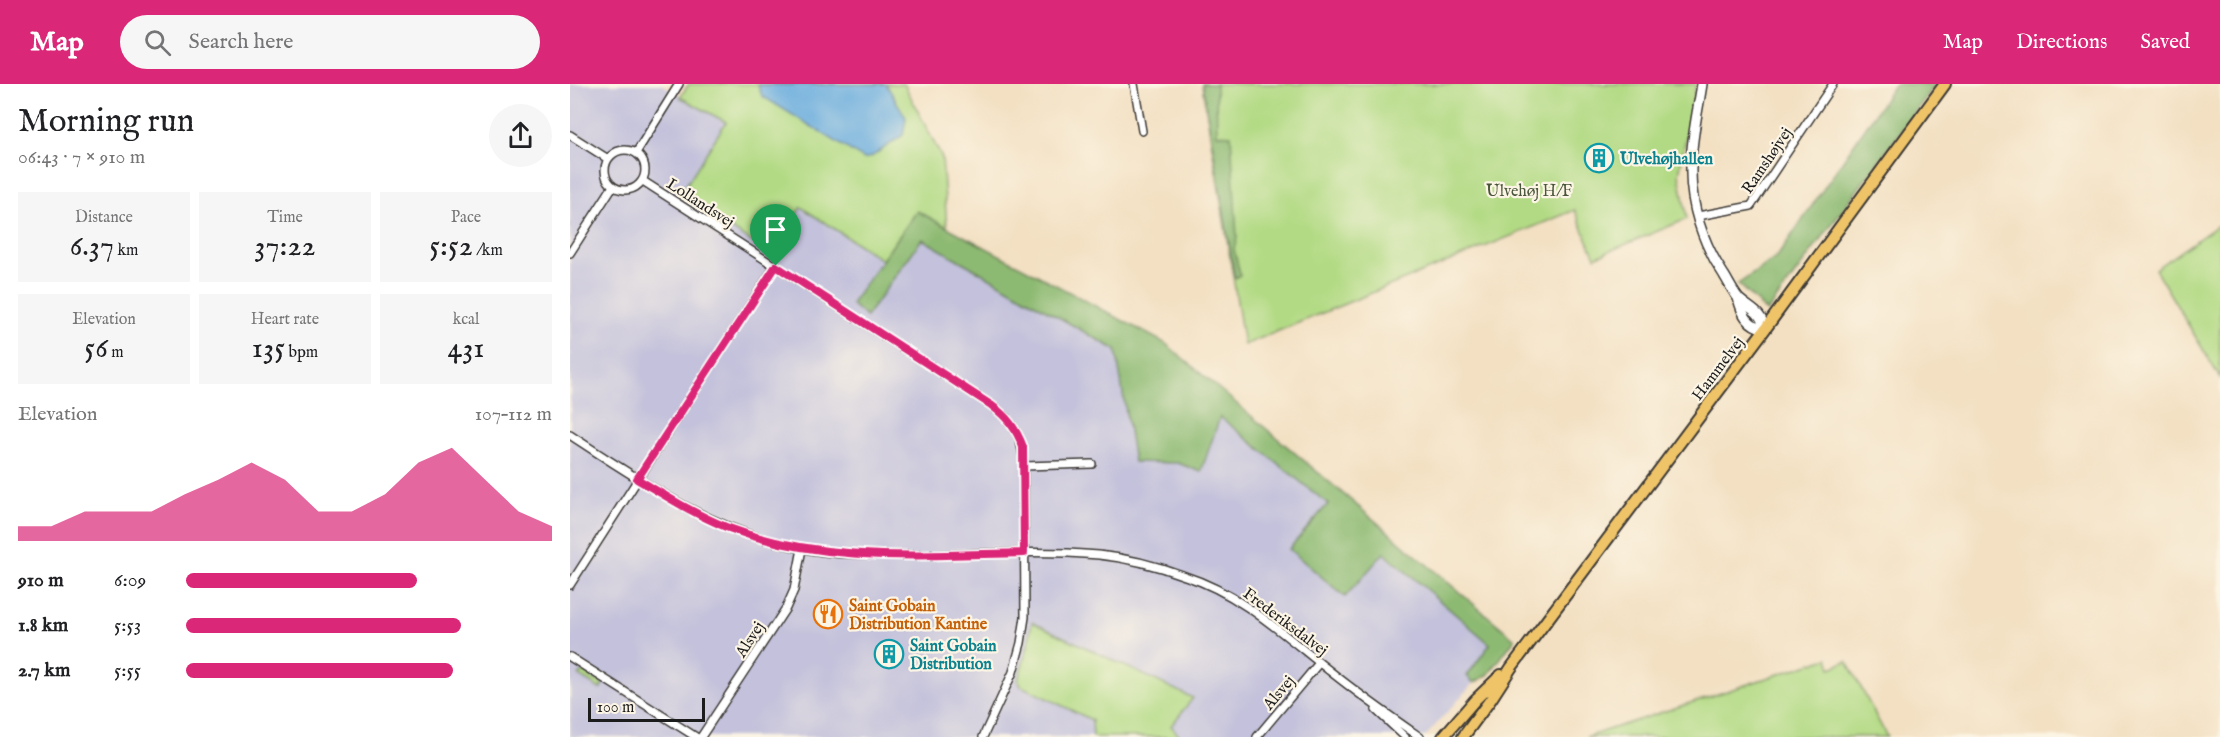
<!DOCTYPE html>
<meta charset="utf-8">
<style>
:root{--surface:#fff;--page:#f6f6f6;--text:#202124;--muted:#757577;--accent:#db2777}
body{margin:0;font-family:"IM FELL English",serif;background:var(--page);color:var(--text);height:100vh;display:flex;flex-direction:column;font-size:22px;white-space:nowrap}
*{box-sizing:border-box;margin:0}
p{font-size:20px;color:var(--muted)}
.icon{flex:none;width:33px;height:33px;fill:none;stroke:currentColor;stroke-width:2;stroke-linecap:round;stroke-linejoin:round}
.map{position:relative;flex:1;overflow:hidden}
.details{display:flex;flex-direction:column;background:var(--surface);width:570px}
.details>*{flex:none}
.scale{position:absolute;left:18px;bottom:15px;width:117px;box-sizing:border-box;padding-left:6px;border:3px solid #1c1c1c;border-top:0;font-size:16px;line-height:21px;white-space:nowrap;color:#1c1c1c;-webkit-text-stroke:4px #fcf5e5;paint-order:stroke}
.pin{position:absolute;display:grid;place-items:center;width:51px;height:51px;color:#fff;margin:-62px -26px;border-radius:50% 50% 50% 0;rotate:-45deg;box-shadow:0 0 6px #0007}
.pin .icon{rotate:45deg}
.round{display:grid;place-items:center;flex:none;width:63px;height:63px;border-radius:32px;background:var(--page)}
.summary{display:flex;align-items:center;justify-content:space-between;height:102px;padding:0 18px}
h1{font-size:33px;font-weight:600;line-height:45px}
.figures{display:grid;grid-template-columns:repeat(3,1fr);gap:9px;height:102px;padding:6px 18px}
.figures div{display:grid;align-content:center;border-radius:0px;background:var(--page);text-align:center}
.figures b{font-size:30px;font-weight:600}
.figures small{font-size:16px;font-weight:400}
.figures p{font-size:16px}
.chart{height:168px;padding:12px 18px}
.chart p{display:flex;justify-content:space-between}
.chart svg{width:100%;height:108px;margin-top:6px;fill:var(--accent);opacity:.7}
ul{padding:0 18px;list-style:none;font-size:20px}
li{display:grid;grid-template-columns:96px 72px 1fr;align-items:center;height:45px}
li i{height:15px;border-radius:8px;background:var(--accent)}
header{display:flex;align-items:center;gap:36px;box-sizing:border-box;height:84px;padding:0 30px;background:var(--accent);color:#fff}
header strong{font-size:28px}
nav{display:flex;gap:33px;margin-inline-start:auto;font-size:21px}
.search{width:420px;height:54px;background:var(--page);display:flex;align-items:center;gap:15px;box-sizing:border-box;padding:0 21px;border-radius:33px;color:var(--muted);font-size:22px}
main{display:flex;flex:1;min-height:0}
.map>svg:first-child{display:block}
.industrial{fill:#c3c1db}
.green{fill:#b2da84;stroke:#677b50;stroke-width:1.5}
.forest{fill:#8dba72;stroke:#546b47;stroke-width:1.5}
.water{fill:#68acde;stroke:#42647d;stroke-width:1.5}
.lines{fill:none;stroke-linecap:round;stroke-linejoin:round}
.minor-casing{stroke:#3c3935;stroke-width:10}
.tertiary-casing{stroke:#3c3935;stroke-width:12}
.primary-casing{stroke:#3c3935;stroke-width:14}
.minor{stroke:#fff;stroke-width:7}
.tertiary{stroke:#fff;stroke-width:9}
.primary{stroke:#efc469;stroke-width:10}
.route-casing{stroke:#fff;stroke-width:12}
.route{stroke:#db2777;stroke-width:8}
.labels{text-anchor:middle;stroke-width:4.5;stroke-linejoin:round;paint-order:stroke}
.culture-label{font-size:16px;font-weight:bold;fill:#0d838f;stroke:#fcf5e5;text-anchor:start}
.street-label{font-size:16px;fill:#1c1c1c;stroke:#fcf5e5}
.park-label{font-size:16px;fill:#49553b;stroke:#fcf5e5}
.food-label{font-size:16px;font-weight:bold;fill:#c56008;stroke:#fcf5e5;text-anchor:start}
</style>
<header>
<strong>Map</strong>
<div class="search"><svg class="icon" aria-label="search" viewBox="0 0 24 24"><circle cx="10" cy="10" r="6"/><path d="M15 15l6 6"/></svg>Search here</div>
<nav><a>Map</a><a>Directions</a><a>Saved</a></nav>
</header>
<main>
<section class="details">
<div class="summary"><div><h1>Morning run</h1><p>06:43 · 7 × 910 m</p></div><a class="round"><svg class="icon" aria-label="share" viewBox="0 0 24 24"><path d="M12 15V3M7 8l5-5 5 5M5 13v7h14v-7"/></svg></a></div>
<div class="figures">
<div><p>Distance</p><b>6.37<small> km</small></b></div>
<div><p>Time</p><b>37:22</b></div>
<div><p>Pace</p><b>5:52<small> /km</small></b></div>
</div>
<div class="figures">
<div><p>Elevation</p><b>56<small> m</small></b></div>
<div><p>Heart rate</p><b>135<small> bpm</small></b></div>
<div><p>kcal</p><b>431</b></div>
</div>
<div class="chart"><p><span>Elevation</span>107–112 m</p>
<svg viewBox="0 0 160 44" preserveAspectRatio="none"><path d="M0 44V38L10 38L20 32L30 32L40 32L50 25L60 19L70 12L80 19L90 32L100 32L110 25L120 12L130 6L140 19L150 32L160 38V44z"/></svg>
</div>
<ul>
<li><b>910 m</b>6:09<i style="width:63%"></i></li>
<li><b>1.8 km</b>5:53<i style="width:75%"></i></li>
<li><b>2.7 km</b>5:55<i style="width:73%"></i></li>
</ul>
</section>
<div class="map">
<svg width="1650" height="653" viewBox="0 0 1650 653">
<rect width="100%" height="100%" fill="#fcf5e5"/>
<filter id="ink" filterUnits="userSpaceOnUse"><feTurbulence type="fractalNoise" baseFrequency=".0167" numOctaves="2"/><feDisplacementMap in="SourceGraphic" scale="12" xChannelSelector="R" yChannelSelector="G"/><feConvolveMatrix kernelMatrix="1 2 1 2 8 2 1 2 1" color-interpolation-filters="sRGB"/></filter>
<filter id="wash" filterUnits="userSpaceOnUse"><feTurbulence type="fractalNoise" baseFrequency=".008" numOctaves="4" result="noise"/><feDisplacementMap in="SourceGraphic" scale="24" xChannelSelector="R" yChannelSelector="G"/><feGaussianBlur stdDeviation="1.35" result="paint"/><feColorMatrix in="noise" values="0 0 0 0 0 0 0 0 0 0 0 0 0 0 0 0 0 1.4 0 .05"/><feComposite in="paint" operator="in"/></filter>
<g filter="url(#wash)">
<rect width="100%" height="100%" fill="#f3e0c2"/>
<path class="industrial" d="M0 0H91L156 38 200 170 231 123 320 181 345 144 583 270 937 561 855 653H0Z"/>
<path class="green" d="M119 0H334L372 74 377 143 347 127 312 176 231 123 201 170 109 112 156 38 110 13Z
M632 0H1126L1109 90 1117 135 1025 173 1005 126 674 261Z
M1650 140V294L1585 185Z
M462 538 623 614 601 642 611 653H523L522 636 451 602 448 596 458 562Z
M1258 574 1261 584 1277 577 1317 653H1016Z
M12 587 33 600 30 605 9 592Z"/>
<path class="forest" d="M632 0H646L647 50 661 51 667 154 664 165 670 191 665 194Z
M1325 0H1366L1197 228 1168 200 1207 173Z
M347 127 595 259 945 555 918 591 904 599 897 592 920 560 814 469 775 513 719 465 758 420 650 333 631 388 608 379 564 378 546 266 352 155 296 233 281 220Z"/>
<path class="water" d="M316 0 336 34 333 51 301 73 294 75 192 12 188 1Z"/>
</g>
<g filter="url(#ink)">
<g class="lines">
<g class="minor-casing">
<path id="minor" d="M564 0 572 47
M0 51 38 75
M35 86a20 20 0 1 1 40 0a20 20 0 1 1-40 0Z
M66 69 109 0
M73 97 421 321C445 339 452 352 454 382
M1128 132 1181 122 1263 0
M0 169 43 102
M0 351C73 399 143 447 229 464 269 472 311 471 351 471 410 470 470 466 529 471 558 474 588 482 615 492 669 509 712 549 756 584 786 608 818 631 850 653
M0 501 205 182
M0 573 126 653
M806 626 835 653
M131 653 216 524 224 506 232 465
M413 653 443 588 451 559 455 533 454 382 522 380
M687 653 749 579"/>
</g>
<g class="tertiary-casing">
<path id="tertiary" d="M1132 0C1128 27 1121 55 1121 83 1120 121 1133 160 1154 191 1159 199 1163 208 1169 215 1181 226 1191 227 1195 245 1178 242 1172 230 1168 214"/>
</g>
<g class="primary-casing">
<path id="primary" d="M873 653 905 616 931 591
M893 653 921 615 941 584 1195 245 1375 0"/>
</g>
<use href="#minor" class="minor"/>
<use href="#tertiary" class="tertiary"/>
<use href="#primary" class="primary"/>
</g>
</g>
<g class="lines" filter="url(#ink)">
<g class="route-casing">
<path id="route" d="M206 182 421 321C437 333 446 344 453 363L454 469C353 471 253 480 156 443 124 430 96 412 67 395Z"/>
</g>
<use href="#route" class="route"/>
</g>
<defs>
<g id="building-ring" transform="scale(1.5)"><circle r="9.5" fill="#fcf5e5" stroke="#0f9aa8" stroke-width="1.5"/><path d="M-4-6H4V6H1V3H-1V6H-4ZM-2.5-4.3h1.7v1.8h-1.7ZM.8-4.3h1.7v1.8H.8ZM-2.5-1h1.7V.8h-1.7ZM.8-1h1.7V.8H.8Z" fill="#0f9aa8"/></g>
<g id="restaurant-ring" transform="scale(1.5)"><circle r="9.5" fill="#fcf5e5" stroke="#e8710a" stroke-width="1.5"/><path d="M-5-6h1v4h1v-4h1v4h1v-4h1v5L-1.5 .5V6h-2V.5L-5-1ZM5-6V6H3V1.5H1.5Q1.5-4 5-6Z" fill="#e8710a"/></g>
</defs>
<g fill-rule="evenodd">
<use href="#building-ring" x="1029" y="74"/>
<use href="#restaurant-ring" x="258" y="530"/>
<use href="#building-ring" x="319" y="570"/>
</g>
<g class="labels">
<g class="culture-label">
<text x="1050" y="80">Ulvehøjhallen</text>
<text x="340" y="567">Saint Gobain<tspan x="340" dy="18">Distribution</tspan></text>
</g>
<g class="street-label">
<text transform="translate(1196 76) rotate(-56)" y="6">Ramshøjvej</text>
<text transform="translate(131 118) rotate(33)" y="6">Lollandsvej</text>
<text transform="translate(1147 284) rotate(-53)" y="6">Hammelvej</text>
<text transform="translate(716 537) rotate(37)" y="6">Frederiksdalvej</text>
<text transform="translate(179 555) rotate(-57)" y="6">Alsvej</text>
<text transform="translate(708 608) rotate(-50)" y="6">Alsvej</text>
</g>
<g class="park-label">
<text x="959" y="112">Ulvehøj H/F</text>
</g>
<g class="food-label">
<text x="279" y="527">Saint Gobain<tspan x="279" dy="18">Distribution Kantine</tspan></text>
</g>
</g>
</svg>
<div class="scale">100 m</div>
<div class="pin" style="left:206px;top:182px;background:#1e9e55"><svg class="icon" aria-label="arrive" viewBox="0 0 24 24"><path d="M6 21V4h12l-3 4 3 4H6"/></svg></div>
</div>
</main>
